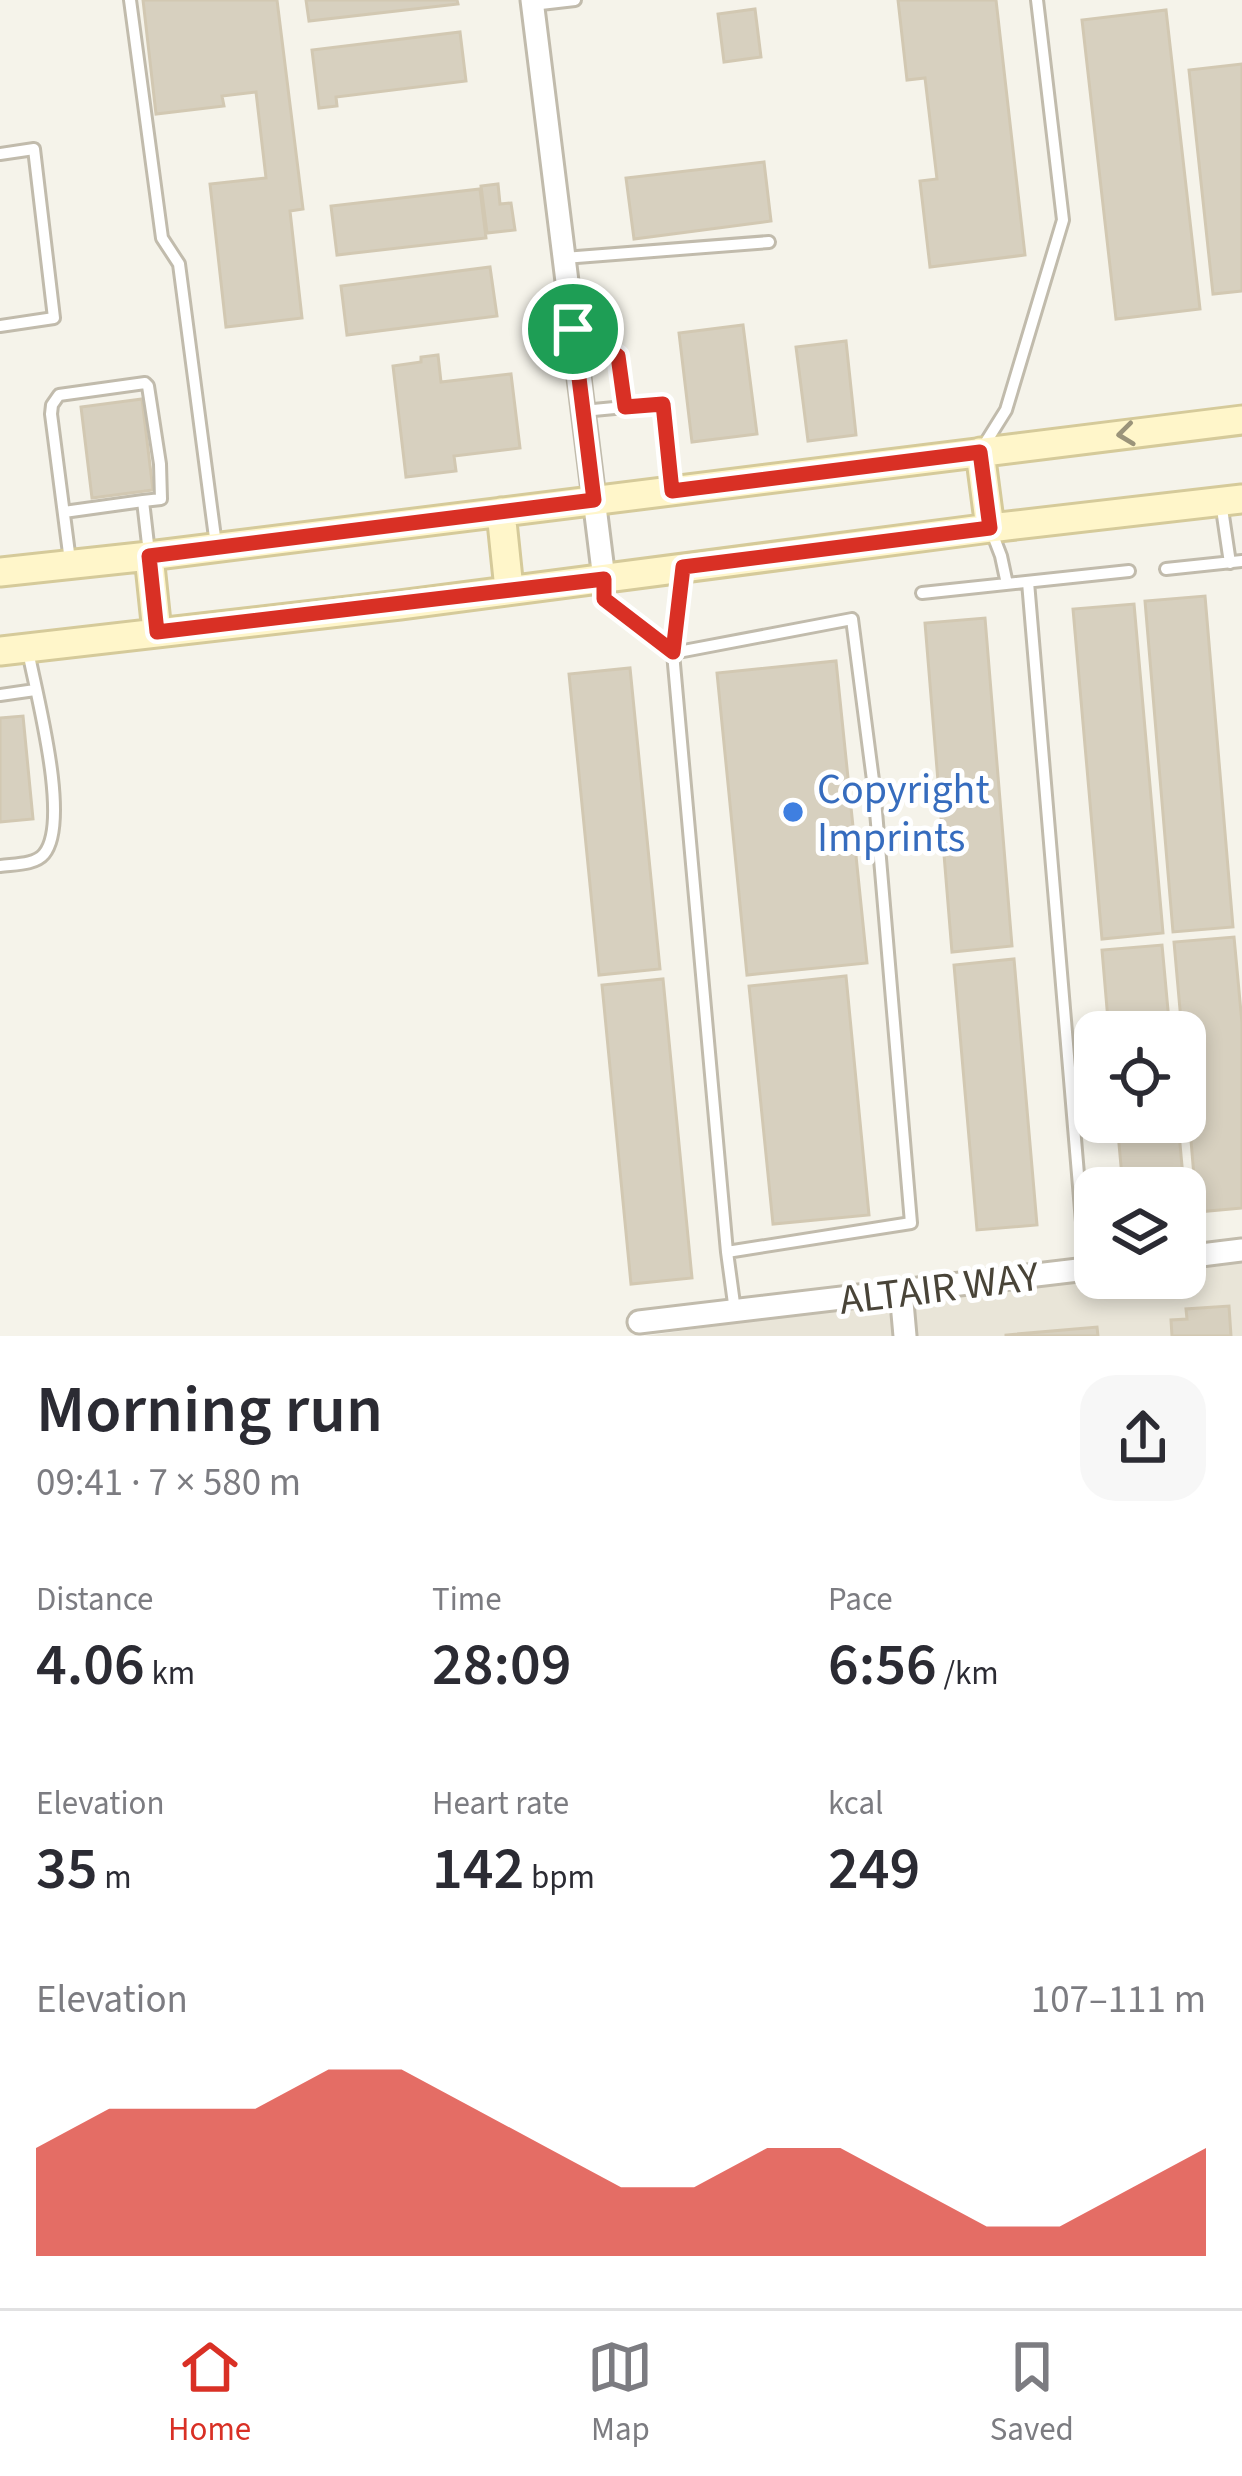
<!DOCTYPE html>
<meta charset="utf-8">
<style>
:root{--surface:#fff;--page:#f7f7f7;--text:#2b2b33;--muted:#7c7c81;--line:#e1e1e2;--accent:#d93025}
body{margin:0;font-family:"Source Sans 3",sans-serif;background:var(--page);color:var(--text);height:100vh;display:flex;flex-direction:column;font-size:45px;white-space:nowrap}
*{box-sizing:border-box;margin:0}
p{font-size:39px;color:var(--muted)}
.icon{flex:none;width:66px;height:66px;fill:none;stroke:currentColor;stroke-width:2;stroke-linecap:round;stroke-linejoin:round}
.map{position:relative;height:1336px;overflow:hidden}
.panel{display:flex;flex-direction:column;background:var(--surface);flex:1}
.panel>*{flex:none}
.buttons{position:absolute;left:1074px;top:1011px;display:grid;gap:24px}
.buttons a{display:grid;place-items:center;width:132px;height:132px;border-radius:24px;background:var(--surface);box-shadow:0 6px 18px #0003;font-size:60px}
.pin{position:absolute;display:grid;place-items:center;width:102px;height:102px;color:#fff;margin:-51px;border:6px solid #fff;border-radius:50%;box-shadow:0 3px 12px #0007}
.round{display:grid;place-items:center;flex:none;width:126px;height:126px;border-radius:36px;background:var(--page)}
.overview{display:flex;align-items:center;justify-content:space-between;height:204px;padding:0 36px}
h1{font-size:66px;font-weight:600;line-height:90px}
.stats{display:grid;grid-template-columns:repeat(3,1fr);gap:18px;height:204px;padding:12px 36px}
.stats div{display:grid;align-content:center}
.stats b{font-size:60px;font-weight:600}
.stats small{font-size:33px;font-weight:400}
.stats p{font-size:33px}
.chart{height:336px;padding:24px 36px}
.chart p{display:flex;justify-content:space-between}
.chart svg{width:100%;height:216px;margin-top:12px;fill:var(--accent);opacity:.7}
.tabs{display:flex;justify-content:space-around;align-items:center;height:168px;border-top:3px solid var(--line);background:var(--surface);font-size:33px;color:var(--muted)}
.tabs a{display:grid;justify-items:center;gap:6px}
.tabs .selected{color:var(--accent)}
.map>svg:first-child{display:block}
.residential{fill:#e9e5d8}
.building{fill:#d7d0bf;stroke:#d2c8b2;stroke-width:3}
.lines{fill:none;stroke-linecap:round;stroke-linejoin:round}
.service-casing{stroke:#c1bbac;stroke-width:16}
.minor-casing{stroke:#c1bbac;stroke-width:27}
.secondary-casing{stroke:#d5ca9a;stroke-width:33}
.service{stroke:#fff;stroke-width:10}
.minor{stroke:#fff;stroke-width:21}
.secondary{stroke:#fff6ca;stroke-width:27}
.oneway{stroke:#9b947a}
.route-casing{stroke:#fff;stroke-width:24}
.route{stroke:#d93025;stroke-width:15}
.shop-dot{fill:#3f7fe0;stroke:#fff;stroke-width:4.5}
.labels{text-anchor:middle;stroke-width:10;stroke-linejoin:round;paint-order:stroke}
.shop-label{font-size:42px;fill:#366cbe;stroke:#fff;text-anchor:start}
.street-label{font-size:42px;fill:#494438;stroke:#fff}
</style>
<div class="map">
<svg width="1242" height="1336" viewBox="0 0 1242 1336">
<rect width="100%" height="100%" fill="#f5f3ea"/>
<path class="residential" d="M1242 1253V1336H645L1095 1273V1278H1185V1261Z"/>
<path class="building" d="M143 0H277L303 209 290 211 302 318 226 327 210 184 266 178 256 92 222 96 224 106 156 114Z
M306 0H457L458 4 309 21Z
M898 0H996L1025 255 930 267 920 181 937 179 925 78 907 80Z
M755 9 761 57 724 62 718 14Z
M1166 10 1200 309 1116 319 1082 20Z
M460 32 466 81 336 97 337 106 319 108 312 50Z
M1242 64V291L1213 294 1189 70Z
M764 162 771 221 634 239 626 178Z
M498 184 500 204 511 203 515 230 487 233 481 186Z
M480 189 486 238 337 255 331 206Z
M490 267 497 316 347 335 341 286Z
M743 325 757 434 692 442 679 333Z
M846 341 856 435 808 441 796 347Z
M438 355 441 382 511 374 520 448 454 456 456 471 406 477 393 366 421 362V357Z
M142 399 153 490 92 498 81 407Z
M1205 596 1233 927 1173 932 1145 601Z
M1134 604 1163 933 1102 939 1073 609Z
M985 618 1012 946 952 952 925 623Z
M836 661 867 963 747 975 717 673Z
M630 668 660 969 599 975 569 674Z
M23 716 33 819 0 822V718Z
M1234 937 1242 1023V1208L1197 1212 1185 1069V1032H1182L1174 942Z
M1162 945 1170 1032H1109L1102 950Z
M1014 959 1037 1225 977 1230 954 965Z
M846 976 869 1215 773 1224 749 986Z
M663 979 692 1278 631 1284 602 985Z
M1117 1122H1178L1184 1188H1123Z
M1229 1306 1231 1336H1172L1171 1320 1187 1319 1186 1309Z
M1097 1327 1098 1336H1006V1335Z"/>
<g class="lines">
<g class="service-casing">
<path id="service" d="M130 0 162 238 179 264 216 545
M532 5 575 0
M0 154 34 149 54 318 0 326
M564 258 769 242
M573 330 618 356 625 407 663 403 672 488
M583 411 625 407
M981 450 1006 410 1063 220 1037 0
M1221 502 1230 563
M64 512 143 501 149 553
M991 530 1001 556 1007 584
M70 561 51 414 52 405 59 395 145 383 148 386 160 464 161 499 143 501
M1166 569 1242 561
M604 579V599L673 653 852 619 874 788 911 1223 727 1252 673 653 683 571
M1028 582 1086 1269
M922 593 1129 571
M0 695 35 690
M0 866C14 864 35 865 44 854 71 822 36 693 28 651
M727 1252 735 1311"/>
</g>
<g class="minor-casing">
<path id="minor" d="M532 0 604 579
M1185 1257 1242 1250
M901 1291 905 1336
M639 1322 1095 1268"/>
</g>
<g class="secondary-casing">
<path id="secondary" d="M980 452 990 528
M501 512 509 589
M149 556 157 632
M0 572 149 556 1242 420
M0 651 400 605 990 528 1242 499"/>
</g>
<use href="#service" class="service"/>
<use href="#minor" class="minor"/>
<use href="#secondary" class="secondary"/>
</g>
<defs><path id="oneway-chevron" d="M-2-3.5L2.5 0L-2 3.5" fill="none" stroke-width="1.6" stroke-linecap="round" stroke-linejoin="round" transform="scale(3)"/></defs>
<use class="oneway" href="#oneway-chevron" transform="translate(1126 434) rotate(173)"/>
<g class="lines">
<g class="route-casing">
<path id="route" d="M573 329 618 356 625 407 663 404 672 491 980 452 990 528 683 567 673 652 604 599V579L157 632 149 556 594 500Z"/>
</g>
<use href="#route" class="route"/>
</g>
<circle class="shop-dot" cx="793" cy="812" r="12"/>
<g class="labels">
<g class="shop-label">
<text x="817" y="803">Copyright<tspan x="817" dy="48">Imprints</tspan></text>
</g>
<g class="street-label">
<text transform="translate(939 1287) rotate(-7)" y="15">ALTAIR WAY</text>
</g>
</g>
</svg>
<div class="buttons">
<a><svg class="icon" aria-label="locate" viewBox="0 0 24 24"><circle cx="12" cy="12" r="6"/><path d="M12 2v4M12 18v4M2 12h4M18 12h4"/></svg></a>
<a><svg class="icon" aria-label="layers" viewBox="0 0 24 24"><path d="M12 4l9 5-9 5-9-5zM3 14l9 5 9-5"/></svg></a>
</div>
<div class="pin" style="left:573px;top:329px;background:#1e9e55"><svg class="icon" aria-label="arrive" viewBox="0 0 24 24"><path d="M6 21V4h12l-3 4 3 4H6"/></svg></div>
</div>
<section class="panel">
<div class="overview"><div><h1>Morning run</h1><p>09:41 · 7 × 580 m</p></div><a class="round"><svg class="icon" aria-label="share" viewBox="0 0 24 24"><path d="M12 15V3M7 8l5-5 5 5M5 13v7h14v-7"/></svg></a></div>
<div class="stats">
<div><p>Distance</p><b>4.06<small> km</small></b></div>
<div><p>Time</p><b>28:09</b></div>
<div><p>Pace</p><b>6:56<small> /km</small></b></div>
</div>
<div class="stats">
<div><p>Elevation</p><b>35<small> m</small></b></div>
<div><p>Heart rate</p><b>142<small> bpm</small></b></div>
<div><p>kcal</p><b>249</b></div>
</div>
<div class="chart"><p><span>Elevation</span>107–111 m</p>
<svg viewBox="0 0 160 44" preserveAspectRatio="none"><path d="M0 44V22L10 14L20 14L30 14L40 6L50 6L60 14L70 22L80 30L90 30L100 22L110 22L120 30L130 38L140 38L150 30L160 22V44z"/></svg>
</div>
</section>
<nav class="tabs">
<a class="selected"><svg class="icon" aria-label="home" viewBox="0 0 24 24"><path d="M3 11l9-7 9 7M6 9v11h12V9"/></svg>Home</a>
<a><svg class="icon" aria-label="map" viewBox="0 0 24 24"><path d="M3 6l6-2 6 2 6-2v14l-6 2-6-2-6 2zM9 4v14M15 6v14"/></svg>Map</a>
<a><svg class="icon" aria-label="saved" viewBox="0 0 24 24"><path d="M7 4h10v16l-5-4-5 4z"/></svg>Saved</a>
</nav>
